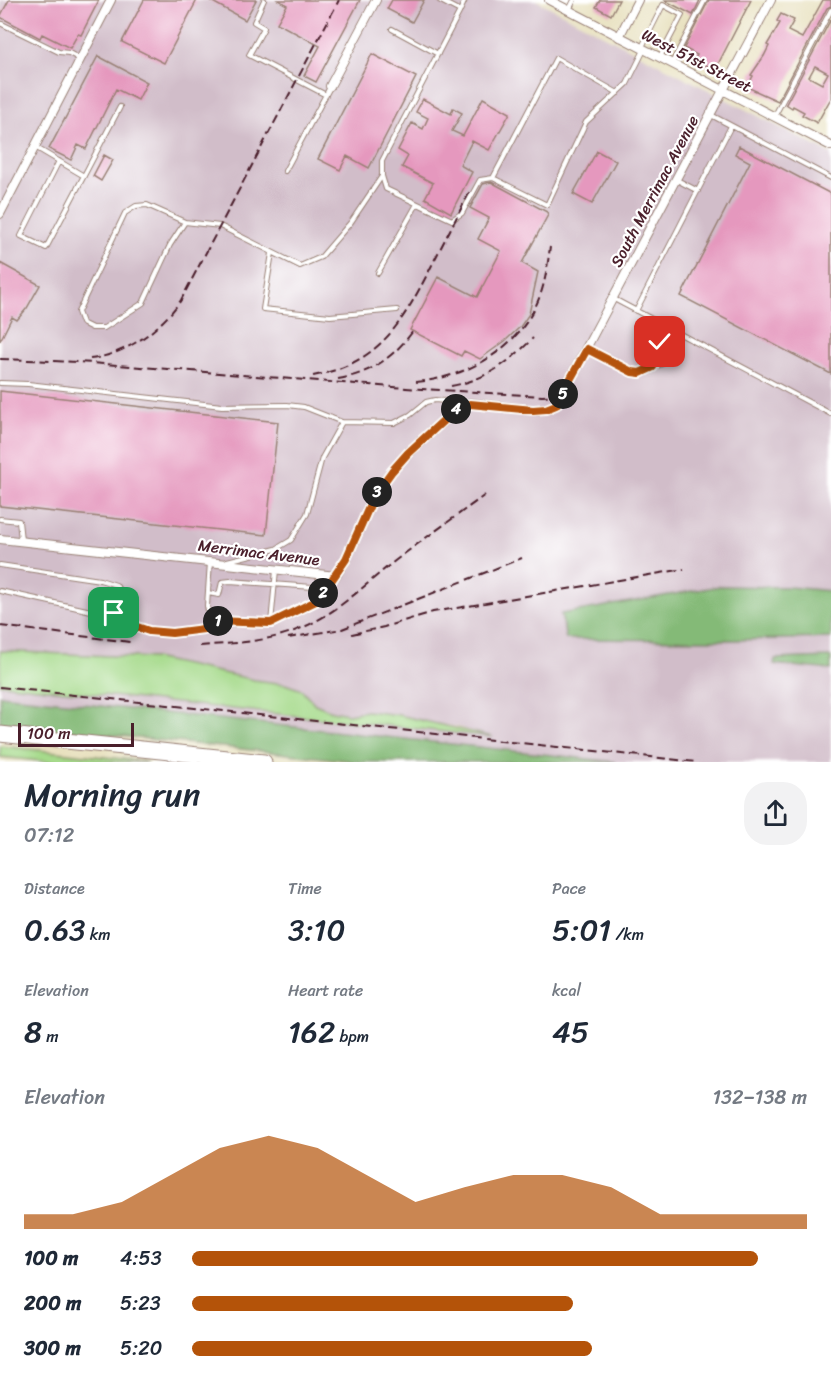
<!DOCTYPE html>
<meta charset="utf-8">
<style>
:root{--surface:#fff;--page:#f2f2f3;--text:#1f2937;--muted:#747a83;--accent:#b45309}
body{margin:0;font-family:Sriracha,sans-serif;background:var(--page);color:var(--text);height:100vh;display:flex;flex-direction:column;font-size:22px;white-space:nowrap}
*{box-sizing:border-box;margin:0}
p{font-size:20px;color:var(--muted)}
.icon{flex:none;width:33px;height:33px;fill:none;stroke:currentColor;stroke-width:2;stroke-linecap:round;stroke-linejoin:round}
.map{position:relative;height:762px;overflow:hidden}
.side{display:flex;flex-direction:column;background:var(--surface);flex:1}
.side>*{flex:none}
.scale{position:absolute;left:18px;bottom:15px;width:116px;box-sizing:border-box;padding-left:6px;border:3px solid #4a1f2b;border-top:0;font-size:16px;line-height:21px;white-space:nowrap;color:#4a1f2b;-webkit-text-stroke:4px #fff;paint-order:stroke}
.pin{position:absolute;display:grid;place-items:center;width:51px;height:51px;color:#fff;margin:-26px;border-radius:12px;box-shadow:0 3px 9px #0006}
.km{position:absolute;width:30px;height:30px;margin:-15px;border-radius:50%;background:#222;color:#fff;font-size:16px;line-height:30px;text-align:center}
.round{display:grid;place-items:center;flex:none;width:63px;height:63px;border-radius:24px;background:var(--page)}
.headline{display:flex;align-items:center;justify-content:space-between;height:102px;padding:0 24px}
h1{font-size:33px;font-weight:600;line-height:45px}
.figures{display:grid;grid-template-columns:repeat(3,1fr);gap:9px;height:102px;padding:6px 24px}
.figures div{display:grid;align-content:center}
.figures b{font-size:30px;font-weight:600}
.figures small{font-size:16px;font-weight:400}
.figures p{font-size:16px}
.chart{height:168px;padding:12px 24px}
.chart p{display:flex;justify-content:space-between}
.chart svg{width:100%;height:108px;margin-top:6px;fill:var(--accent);opacity:.7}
ul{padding:0 24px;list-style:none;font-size:20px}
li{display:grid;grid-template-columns:96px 72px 1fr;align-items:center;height:45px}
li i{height:15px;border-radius:8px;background:var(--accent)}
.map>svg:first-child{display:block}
.industrial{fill:#d1bdc9}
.green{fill:#a6da8b;stroke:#787c5b;stroke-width:1.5}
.forest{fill:#84ba77;stroke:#676c51;stroke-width:1.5}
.building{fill:#e598be;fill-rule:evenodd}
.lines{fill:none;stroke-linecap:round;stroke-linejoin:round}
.service-casing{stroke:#998075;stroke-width:6}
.minor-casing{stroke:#998075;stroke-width:10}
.motorway-casing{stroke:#998075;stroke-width:17}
.service{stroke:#fff;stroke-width:4}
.minor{stroke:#fff;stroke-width:8}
.motorway{stroke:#fff;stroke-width:15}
.rail{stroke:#4a1f2b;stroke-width:2;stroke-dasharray:9 4.5;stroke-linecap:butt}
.route-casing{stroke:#fff;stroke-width:12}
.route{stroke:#b45309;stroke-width:8}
.labels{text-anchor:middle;stroke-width:4.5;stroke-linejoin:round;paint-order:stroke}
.street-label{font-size:16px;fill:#4a1f2b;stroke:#fff}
</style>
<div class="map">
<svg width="831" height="762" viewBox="0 0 831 762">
<rect width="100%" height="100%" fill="#fff"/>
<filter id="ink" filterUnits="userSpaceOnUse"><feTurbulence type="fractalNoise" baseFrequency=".0167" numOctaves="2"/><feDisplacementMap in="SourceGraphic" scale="12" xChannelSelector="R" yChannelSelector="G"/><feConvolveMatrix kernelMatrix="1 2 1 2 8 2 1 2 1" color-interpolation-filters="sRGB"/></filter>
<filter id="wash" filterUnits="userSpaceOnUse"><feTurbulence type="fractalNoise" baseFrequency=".008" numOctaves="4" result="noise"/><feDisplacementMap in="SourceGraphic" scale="24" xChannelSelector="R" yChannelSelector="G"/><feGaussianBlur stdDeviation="1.35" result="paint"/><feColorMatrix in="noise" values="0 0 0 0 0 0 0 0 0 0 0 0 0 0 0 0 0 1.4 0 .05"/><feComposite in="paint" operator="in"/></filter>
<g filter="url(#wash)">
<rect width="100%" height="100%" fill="#e8e1bf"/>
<path class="industrial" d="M0 0H536L831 154V762H616L0 695V684L488 736 458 727 367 711 348 714 332 711 315 704 302 690 285 685 255 680 154 658 0 651Z"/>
<path class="green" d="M0 651 154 658 255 680 285 684 302 690 315 704 332 711 348 714 367 711 399 715 493 737 0 684Z
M0 746 142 761 147 762H48L0 757Z"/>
<path class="forest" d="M720 586 788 587 831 591V638L730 640 566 639 561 614Z
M831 657V670L774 664 775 659Z
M0 695 533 753 616 762H362L0 723Z"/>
<g id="blocks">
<path class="building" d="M9 0H99L81 35 78 34 70 48 42 34 40 38 0 17Z
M144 0H197L164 63 122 42Z
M209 0H256L245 20Z
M278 0H360L316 82 304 76 320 46 277 23 287 5Z
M392 0H424L412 22 387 9Z
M600 0H619L611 15 596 7Z
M664 0H700L693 15Z
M709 0H751L715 70 695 59 697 55 684 48Z
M823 0H831V6L827 8 778 101 747 87 753 76 751 75 764 56 769 46 767 45 780 23 777 21 781 14 794 20 788 31 802 38Z
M831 19V98L817 123 802 115 804 112 793 106 792 108 786 104ZM815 66 828 73 822 84 809 77Z
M372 54 416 77 369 168 347 156 340 170 318 159Z
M98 56 147 82 138 100 116 89 86 149 78 145 71 160 49 149Z
M483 98 510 113 489 150 472 141 460 165 472 172 451 213 425 198 433 183 402 167 408 156 398 150 412 123 423 129 428 118 416 112 423 99 451 114 453 108 462 113 452 131 463 136Z
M739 146 831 194V374L681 296 750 162 735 154Z
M597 151 616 161 592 204 573 194Z
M104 155 113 160 101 181 93 176Z
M491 182 547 212 548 215 522 263 538 272 529 314 520 327 505 341 480 359 464 351 461 356 410 330 438 277 477 297 501 251 478 239 489 218 470 208 483 184Z
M0 263 40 285 27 308 17 320 12 317 0 341Z
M0 391 278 422 266 535 0 506Z"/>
</g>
</g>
<g filter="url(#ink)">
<use href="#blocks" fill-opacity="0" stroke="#998075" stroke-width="1.5"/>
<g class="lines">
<g class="service-casing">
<path id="service" d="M264 0 254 22 264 28 249 55 326 95
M439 0 460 11 465 0
M569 10 574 0
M460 11 382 161V176L386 189 452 220 462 213 480 180 493 178
M0 23 59 52 69 53 80 59
M392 29 438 54
M642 47 663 5 682 15 660 57
M672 63 705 0
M618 93 556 58 493 178 547 205 586 122 627 84 644 50
M711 115 831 178
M774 117 831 10
M35 147 84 176
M59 161 21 236 46 248 120 107
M285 171 330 87
M677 180 698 191
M185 222 170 245 143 303 104 328H92L82 323 78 312 125 213 136 206 147 205 185 222 220 226 300 266 321 257 351 222 382 176
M272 253 263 309 330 316 397 310
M378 273 417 204
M614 299 831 414
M636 311 731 126
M587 349 624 369 640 373 662 364 671 348 667 342
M653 367 652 358 661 342H667L673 331
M0 383 28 384 222 406 287 405 304 407 342 422 394 423 410 415 426 402 435 400 463 403
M0 519 19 521 21 540
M227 561 276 549 291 540 307 514 322 458 342 422
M210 562 207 606 209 616C225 627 253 623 271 623L276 570
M0 565 100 580 116 585 122 595C119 607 118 613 105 614L0 591
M208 593 219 595 222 582 230 581 327 588
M118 610 134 626 149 631 173 633 204 629 215 621
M272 623 318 600 335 578"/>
</g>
<g class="minor-casing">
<path id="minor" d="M549 0 831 146
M619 37 638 0
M330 86 376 0
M0 214 111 0
M0 539 336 576 346 559 374 496 392 471 408 453 456 409 470 403 533 410 546 409 556 405 771 0"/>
</g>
<g class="motorway-casing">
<path id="motorway" d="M0 734 264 762"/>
</g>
<use href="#service" class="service"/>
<use href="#minor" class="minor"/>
<use href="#motorway" class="motorway"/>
<path class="rail" d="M0 359 79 362 406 388 542 396 573 394
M90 359C127 354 160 330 181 300L339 0
M313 376C379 363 401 325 430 269 443 243 457 217 470 191
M338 379C370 374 394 357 413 331
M416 382C471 377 523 346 541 293 546 278 548 262 550 247
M451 386C485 380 509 363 533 338
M0 626 130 642
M352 634 384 627 433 612 684 569
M288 638 342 629 522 558
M200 646C233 643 269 642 299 629 337 614 364 585 396 560 425 538 455 517 485 495
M0 687 697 762"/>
</g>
</g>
<g class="lines" filter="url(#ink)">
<g class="route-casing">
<path id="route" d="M114 613 117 610 134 626 149 631 172 633 204 629 215 621 271 623 318 600 346 559 374 496 392 471 408 453 456 409 470 404 533 410 546 409 556 405 587 349 632 372 640 373 653 367 652 358 660 342"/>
</g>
<use href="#route" class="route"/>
</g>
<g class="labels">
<g class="street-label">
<text transform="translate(697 60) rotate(27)" y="6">West 51st Street</text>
<text transform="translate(654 191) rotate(-62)" y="6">South Merrimac Avenue</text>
<text transform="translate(259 552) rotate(7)" y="6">Merrimac Avenue</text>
</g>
</g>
</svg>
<div class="scale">100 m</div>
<div class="pin" style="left:114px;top:613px;background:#1e9e55"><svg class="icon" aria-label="arrive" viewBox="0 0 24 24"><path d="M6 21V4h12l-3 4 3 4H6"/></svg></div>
<div class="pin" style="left:660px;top:342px;background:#d93025"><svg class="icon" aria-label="check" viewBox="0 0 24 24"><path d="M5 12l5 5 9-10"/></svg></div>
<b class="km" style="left:218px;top:621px">1</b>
<b class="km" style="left:323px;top:593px">2</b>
<b class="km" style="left:377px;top:492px">3</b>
<b class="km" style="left:456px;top:409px">4</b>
<b class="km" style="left:563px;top:394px">5</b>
</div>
<section class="side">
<div class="headline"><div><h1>Morning run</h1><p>07:12</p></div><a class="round"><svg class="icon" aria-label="share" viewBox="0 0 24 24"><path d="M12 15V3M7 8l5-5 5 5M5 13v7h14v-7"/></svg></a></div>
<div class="figures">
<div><p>Distance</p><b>0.63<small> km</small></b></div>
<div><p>Time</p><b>3:10</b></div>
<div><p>Pace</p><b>5:01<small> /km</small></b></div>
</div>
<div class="figures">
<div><p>Elevation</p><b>8<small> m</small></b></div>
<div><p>Heart rate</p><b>162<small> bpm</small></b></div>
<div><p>kcal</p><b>45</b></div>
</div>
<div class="chart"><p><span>Elevation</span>132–138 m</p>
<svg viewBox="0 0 160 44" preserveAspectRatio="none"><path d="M0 44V38L10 38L20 33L30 22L40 11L50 6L60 11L70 22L80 33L90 27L100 22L110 22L120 27L130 38L140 38L150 38L160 38V44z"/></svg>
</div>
<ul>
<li><b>100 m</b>4:53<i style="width:92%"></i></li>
<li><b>200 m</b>5:23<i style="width:62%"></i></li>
<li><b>300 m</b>5:20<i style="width:65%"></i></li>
</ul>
</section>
